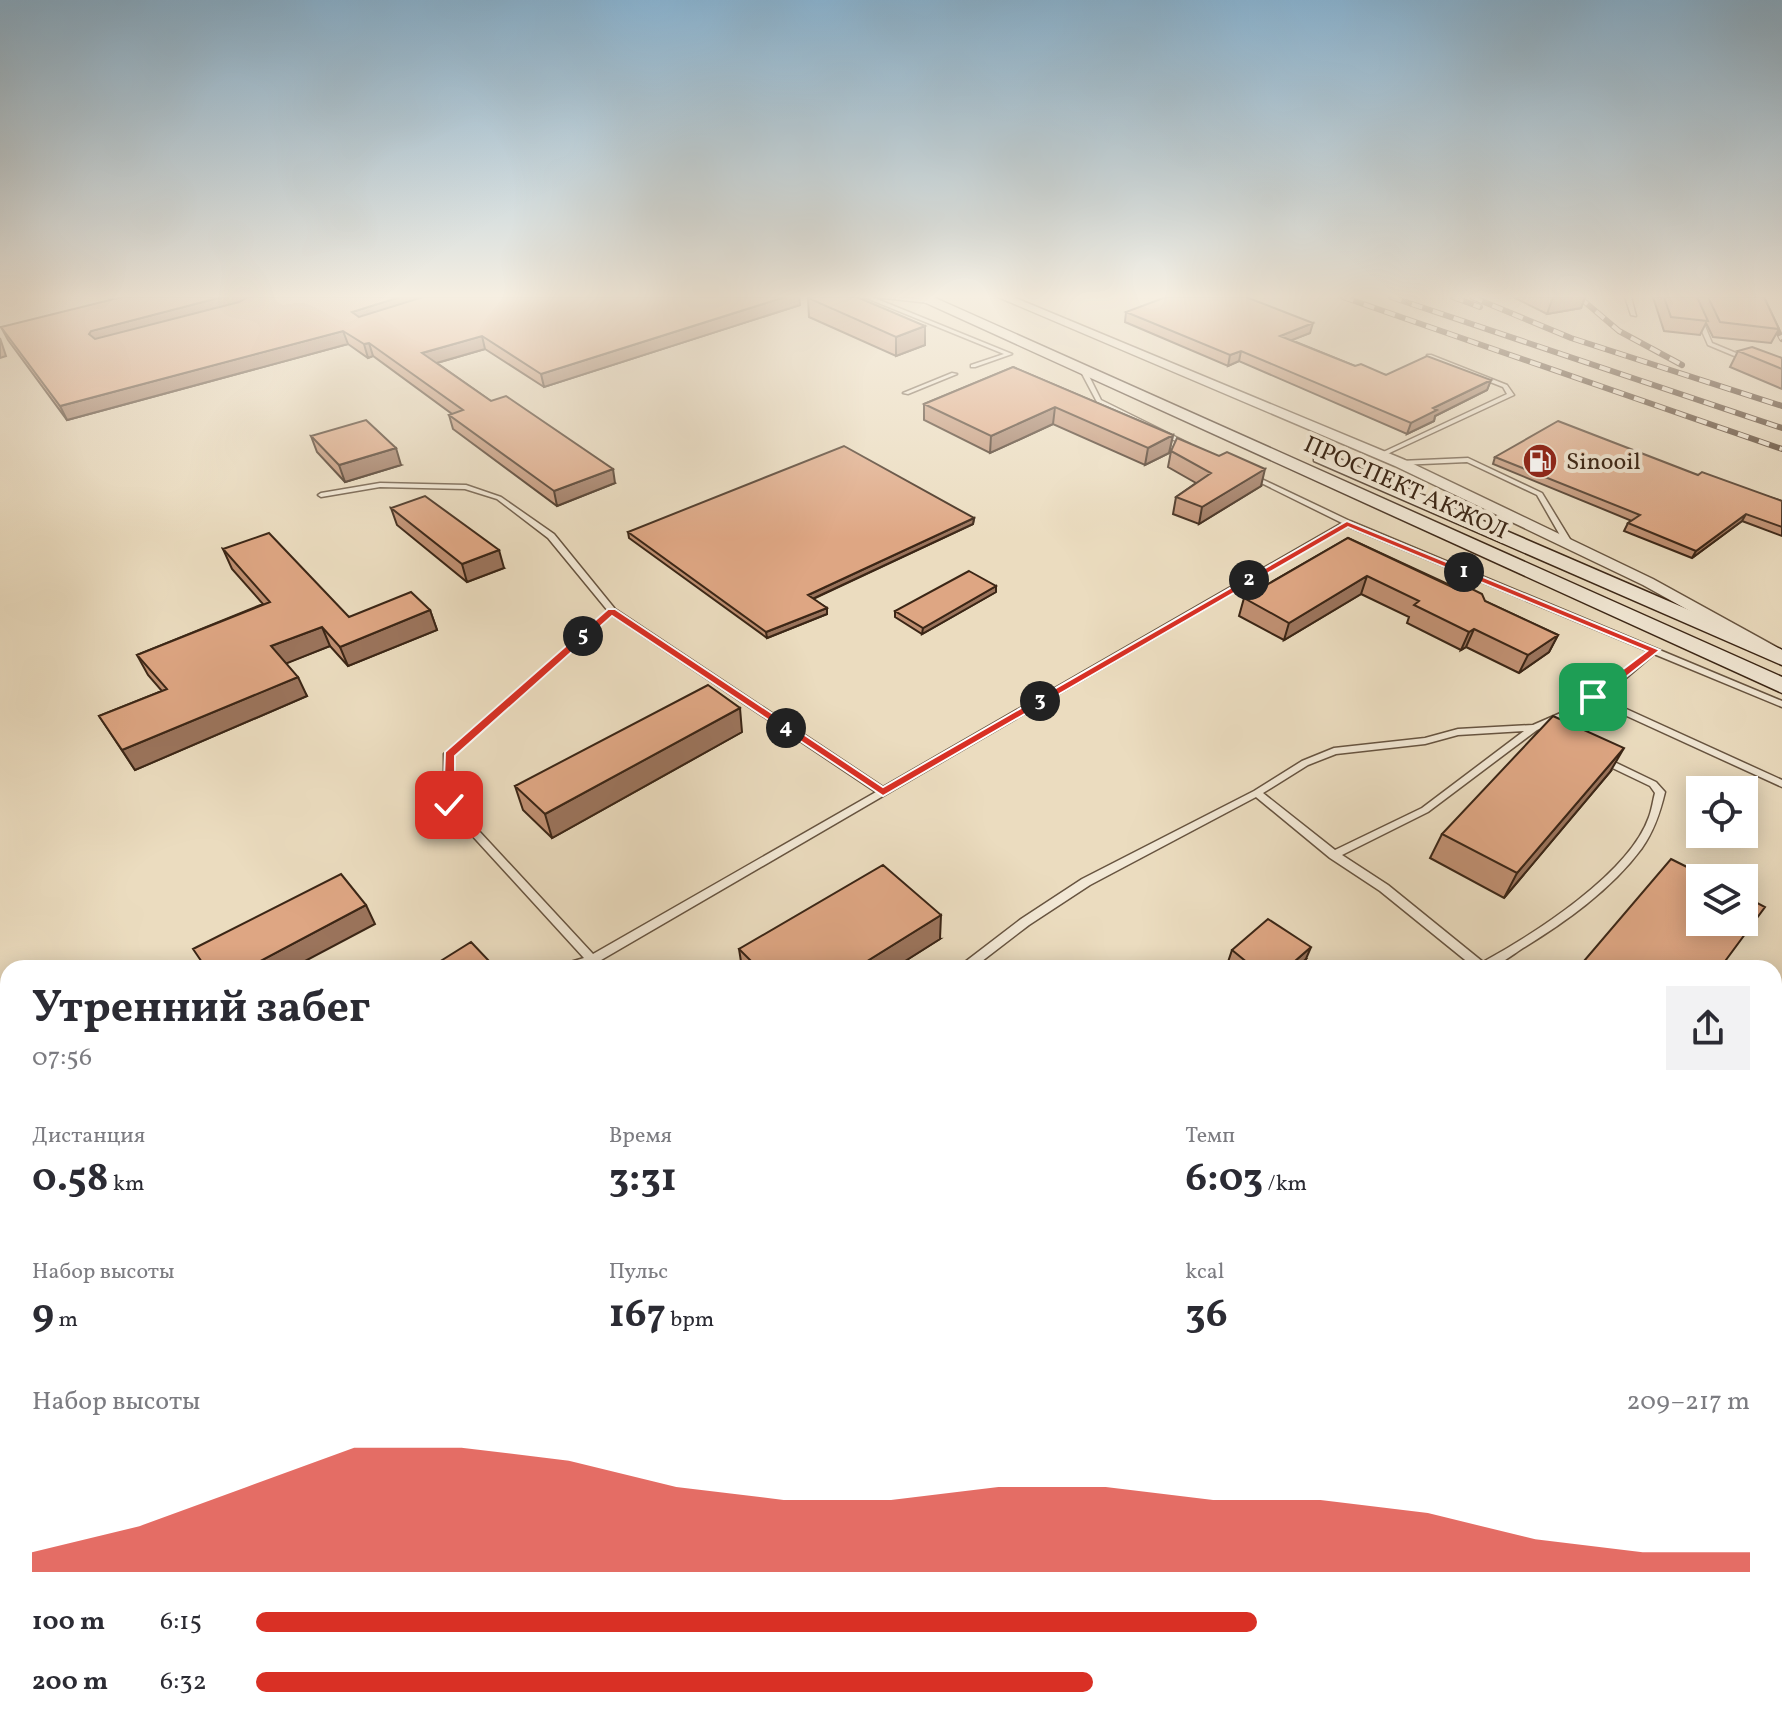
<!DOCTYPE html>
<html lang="ru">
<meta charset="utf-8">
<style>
:root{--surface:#fff;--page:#f2f2f3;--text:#2b2b33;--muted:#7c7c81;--accent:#d93025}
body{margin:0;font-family:Vollkorn,serif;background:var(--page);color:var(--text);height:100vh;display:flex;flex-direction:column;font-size:30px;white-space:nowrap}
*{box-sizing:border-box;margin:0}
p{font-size:26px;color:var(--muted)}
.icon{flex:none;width:44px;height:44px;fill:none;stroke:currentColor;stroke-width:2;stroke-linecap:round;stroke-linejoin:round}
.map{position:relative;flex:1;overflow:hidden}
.panel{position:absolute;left:0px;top:960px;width:1782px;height:768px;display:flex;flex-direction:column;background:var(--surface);border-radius:24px 24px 0 0;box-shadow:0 4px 20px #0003}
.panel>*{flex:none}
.controls{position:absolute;left:1686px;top:776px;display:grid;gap:16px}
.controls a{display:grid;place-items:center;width:72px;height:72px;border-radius:0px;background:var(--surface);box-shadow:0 4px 20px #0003;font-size:40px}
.pin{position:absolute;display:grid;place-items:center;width:68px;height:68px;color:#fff;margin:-34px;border-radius:16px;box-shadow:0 4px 12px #0006}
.km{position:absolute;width:40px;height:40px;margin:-20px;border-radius:50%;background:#222;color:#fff;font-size:22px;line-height:40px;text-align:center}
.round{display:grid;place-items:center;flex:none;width:84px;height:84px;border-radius:0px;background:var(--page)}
.overview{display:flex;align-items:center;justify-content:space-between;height:136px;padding:0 32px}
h1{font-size:44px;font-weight:700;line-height:60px}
.figures{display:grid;grid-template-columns:repeat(3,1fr);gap:12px;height:136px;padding:8px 32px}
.figures div{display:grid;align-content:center}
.figures b{font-size:40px;font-weight:700}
.figures small{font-size:22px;font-weight:400}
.figures p{font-size:22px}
.chart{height:224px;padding:16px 32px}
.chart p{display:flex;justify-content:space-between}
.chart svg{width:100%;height:144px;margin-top:8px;fill:var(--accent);opacity:.7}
ul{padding:0 32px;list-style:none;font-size:26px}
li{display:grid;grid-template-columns:128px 96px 1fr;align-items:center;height:60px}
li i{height:20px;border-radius:10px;background:var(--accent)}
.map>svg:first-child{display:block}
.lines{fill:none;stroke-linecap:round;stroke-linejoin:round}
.service-casing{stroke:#675440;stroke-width:3}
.minor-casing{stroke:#675440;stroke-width:3}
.secondary-casing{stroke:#3b2616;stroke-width:3}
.service{fill:#f2e8d5;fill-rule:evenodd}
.minor{fill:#f2e8d5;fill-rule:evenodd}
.secondary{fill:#f2e8d5;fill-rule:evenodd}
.rail-casing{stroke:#3b2616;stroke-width:6}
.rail{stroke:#f2e8d5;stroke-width:4;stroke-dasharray:11;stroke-linecap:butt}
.wall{fill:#bf8f71;stroke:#3b2616;stroke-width:2}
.shaded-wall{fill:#9b745c;stroke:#3b2616;stroke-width:2}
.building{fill:#dea683;stroke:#3b2616;stroke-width:2}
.route{fill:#d93025;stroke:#fff;stroke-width:2}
.labels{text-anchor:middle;stroke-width:8;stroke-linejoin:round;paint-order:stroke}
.far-poi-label{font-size:24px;fill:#3b2616;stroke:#f2e8d5;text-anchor:start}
.far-street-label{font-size:24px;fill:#3b2616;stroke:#f2e8d5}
</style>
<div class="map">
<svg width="1782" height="1728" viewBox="0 0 1782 1728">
<rect width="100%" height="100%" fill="#ebdcbf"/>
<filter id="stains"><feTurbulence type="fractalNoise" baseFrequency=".0025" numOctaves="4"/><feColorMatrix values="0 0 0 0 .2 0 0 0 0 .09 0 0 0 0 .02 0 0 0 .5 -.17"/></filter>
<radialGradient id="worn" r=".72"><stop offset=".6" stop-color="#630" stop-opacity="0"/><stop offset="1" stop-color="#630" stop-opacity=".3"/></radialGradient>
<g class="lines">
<g class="service-casing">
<path id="service" d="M864 297H872L1012 354 975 367H971V365L1004 354Z
M875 297 929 299 932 301 929 303Z
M1625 297H1631L1636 316 1631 315Z
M1687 297H1693L1712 343 1748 358V360H1744L1708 345Z
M1427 355H1431L1507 385 1514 395 1383 456H1379V454L1507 394 1503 387 1427 357Z
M1083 368 1086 370 1101 400 1190 444V446H1186L1097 402 1080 370Z
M952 373 957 374 908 394 903 393Z
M1468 458 1542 493 1573 544 1572 546H1569L1565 544 1537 495 1467 462 1400 465 1397 463 1400 461Z
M1249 473 1350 521 1782 701V707L1654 654 1612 690 1600 697 1782 780V787L1594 701 1569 716 1537 730 1428 812 1342 855 1388 885 1483 962C1534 934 1629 874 1649 817 1652 809 1653 800 1655 793L1650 786 1600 762 1598 760 1600 758H1606L1656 782 1665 792C1660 813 1654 831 1642 848 1610 891 1564 923 1520 950 1511 956 1498 966 1488 968 1484 969 1480 968 1475 968L1380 891 1330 858 1256 797 1090 885 1029 925 973 968H960L961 965 1021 919 1082 879 1254 791 1302 761 1334 748 1425 738 1458 729 1533 725 1563 712 1606 686 1648 651 1347 526 596 963 579 968H559L560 965 584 958 446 807 444 805V754L608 611 548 538 497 499 465 489 380 487 321 497 318 495 321 493 380 483 466 485 501 497 554 534 615 609 883 787 1342 523 1247 476 1246 475ZM612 615 876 792 593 954 454 804V755ZM1524 731 1422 808 1335 850 1263 793 1308 765 1336 754 1425 744 1458 735Z
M1782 1014V1026L1774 1031V1019Z
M1782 1514C1782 1525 1782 1537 1774 1542 1774 1531 1771 1519 1782 1514Z
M1642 1720H1661L1657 1728H1638Z"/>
</g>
<g class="minor-casing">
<path id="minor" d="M998 297H1013L1405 460 1653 579 1782 650V662L1643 585 1395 466Z"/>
</g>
<g class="secondary-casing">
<path id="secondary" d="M913 297H933L1782 677V693Z
M1321 451 1782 650V665L1314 461V453Z"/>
</g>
<use href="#service" class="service"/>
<use href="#minor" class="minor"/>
<use href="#secondary" class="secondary"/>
<g class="rail-casing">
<path id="rail" d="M1343 297 1782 449
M1391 297 1782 428
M1453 297 1480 307
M1472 297 1571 338 1782 406
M1579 297 1619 331 1682 365
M1759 297 1782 339"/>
</g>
<use href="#rail" class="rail"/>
</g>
<path class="wall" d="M1513 297H1585L1581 308 1547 314Z
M1653 297H1764L1779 329 1771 343 1713 337 1706 323 1700 335 1664 331Z
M808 298 925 326V345L896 356 809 317Z
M800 305 544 387 485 349 437 363 491 401 615 483 557 506 453 429 449 415 452 414 373 356 368 358 348 344 67 420 8 340 1 327Z
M1126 312 1310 333 1291 340 1355 366 1386 375 1491 380 1487 390 1435 416 1434 421 1407 434 1239 361 1228 366 1125 322Z
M1738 351 1782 358V389L1730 367Z
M1013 367 1173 435 1169 453 1145 465 1053 424 990 453 924 420V404Z
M311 436 401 465 345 482 317 452Z
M1171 451 1261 486 1199 524 1173 514 1176 497 1196 483 1168 467Z
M1495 457 1698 475 1782 501V536L1742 521 1692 558 1624 531 1628 523 1632 521 1493 464Z
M391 508 504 568 467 582 397 525Z
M974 518 973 524 813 599 827 608V614L767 638 629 538 628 532Z
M1348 538 1558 635 1549 652 1519 673 1466 647 1461 650 1407 623 1409 617 1361 594 1284 640 1239 616 1244 598Z
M223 549 349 617 430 610 437 630 348 666 330 646 286 663 307 696 135 770 99 716 162 691 148 675 137 655 263 604 232 569Z
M996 592 922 634 895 617V611Z
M742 732 552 838 523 810 515 786Z
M1610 772 1504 898 1430 858 1442 834Z
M940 939 894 968H742L739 949Z
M1232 950 1306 959 1296 968H1235L1228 962Z"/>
<path class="shaded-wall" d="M222 297H249L248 302 95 348 89 334 91 331Z
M400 297H444L356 325 352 312Z
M785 297H799L800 305 544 387 541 374Z
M1553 297H1585L1581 308 1547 314Z
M1313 323 1310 333 1277 346 1280 336Z
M925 326V345L896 356V337Z
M343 331 348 344 67 420 60 406Z
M482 336 485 349 426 366 422 353Z
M0 338 6 356 0 358Z
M369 343 373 356 368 358 364 344Z
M1241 351 1239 361 1228 366 1230 355Z
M1491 380 1487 390 1435 416 1434 421 1407 434 1411 423 1433 408Z
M1055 407 1053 424 990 453 991 436Z
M1173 435 1169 453 1145 465 1148 448Z
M396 448 401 465 345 482 339 465Z
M613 469 615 483 557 506 554 491Z
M1265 469 1261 486 1199 524 1202 507Z
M1746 514 1742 521 1692 558 1696 551Z
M974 518 973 524 808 601V595Z
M499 550 504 568 467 582 462 564Z
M1367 576 1361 594 1284 640 1289 623Z
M996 586V592L922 634 923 628Z
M827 608V614L767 638 766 632Z
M430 610 437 630 348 666 340 647Z
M322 627 330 646 280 666 271 646Z
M1474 629 1466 647 1461 650 1469 632Z
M1558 635 1549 652 1519 673 1528 655Z
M298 677 307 696 135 770 122 750Z
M740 708 742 732 552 838 545 814Z
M1624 748 1610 772 1504 898 1517 873Z
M366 905 375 924 292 968H247Z
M941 915 940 939 894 968H856Z
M1311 947 1306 959 1296 968H1287Z
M490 962 493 968H480Z
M526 1720H550L541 1728H517Z"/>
<path class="building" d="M122 297H222L91 331 89 334 95 339 239 302 248 297H400L352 312 359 317 423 297H785L541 374 482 336 422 353 491 401 506 396 613 469 554 491 449 415 463 410 369 343 364 344 343 331 60 406 1 327Z
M811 297H857L925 326 896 337 808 298Z
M1166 297H1246L1313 323 1280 336 1355 366 1361 364 1386 375 1427 356 1491 380 1433 408 1437 410 1411 423 1241 351 1230 355 1126 312Z
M1664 297H1697L1708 321 1671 317Z
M1708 297H1764L1779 329 1720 322Z
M1752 347 1782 358V369L1738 351Z
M1013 367 1173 435 1148 448 1055 407 991 436 924 404Z
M366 420 396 448 339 465 311 436Z
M1558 421 1698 475 1702 472 1782 501V527L1746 514 1696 551 1628 523 1640 515 1495 457Z
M1177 438 1219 456 1227 452 1265 469 1202 507 1176 497 1211 473 1171 451Z
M844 446 974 518 808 595 827 608 766 632 628 532Z
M425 496 499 550 462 564 391 508Z
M269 533 349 617 411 592 430 610 340 647 322 627 271 646 298 677 122 750 99 716 167 689 137 655 270 602 223 549Z
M1348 538 1456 589 1470 588 1482 594 1485 601 1558 635 1528 655 1474 629 1469 632 1414 605 1419 601 1367 576 1289 623 1244 598Z
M969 571 996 586 923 628 895 611Z
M708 685 740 708 545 814 515 786Z
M1553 716 1624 748 1517 873 1442 834Z
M1671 859 1709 878H1700V922H1744V896L1765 907 1720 968H1578Z
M883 865 941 915 856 968H758L739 949Z
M341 874 366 905 247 968H206L193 949Z
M1268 919 1311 947 1287 968H1254L1232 950Z
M471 942 490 962 480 968 431 967Z
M407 1720H526L517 1728H411Z"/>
<linearGradient id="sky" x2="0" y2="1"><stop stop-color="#89b6d6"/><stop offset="0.55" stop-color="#f6efe2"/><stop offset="1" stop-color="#f6efe2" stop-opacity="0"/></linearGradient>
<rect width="1782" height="539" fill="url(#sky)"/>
<path class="route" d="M1347 521 1660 650 1597 700H1589V695L1647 651 1348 527 883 796 612 616 455 756V805L449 810 443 805 445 752 608 609H615L883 787Z"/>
<defs>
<g id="fuel-disc" transform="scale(1.8)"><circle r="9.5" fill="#8f2418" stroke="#f2e8d5"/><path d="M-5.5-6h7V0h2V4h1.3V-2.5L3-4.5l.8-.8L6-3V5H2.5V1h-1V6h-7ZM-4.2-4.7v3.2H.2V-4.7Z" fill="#fff"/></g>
</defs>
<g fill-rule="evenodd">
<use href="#fuel-disc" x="1540" y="461"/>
</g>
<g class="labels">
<g class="far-poi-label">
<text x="1566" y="469">Sinooil</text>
</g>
<g class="far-street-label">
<text transform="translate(1406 487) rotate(24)" y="8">ПРОСПЕКТ АКЖОЛ</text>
</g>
</g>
<rect width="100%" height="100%" filter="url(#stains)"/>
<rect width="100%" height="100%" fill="url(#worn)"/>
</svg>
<div class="controls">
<a><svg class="icon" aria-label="locate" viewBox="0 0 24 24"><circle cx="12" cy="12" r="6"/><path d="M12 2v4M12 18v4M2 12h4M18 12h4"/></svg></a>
<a><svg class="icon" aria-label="layers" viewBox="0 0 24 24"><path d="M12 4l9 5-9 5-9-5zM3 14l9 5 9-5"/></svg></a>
</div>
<div class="pin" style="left:1593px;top:697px;background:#1e9e55"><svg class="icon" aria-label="arrive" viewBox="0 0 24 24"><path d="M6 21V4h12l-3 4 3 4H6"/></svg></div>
<div class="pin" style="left:449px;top:805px;background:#d93025"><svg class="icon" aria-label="check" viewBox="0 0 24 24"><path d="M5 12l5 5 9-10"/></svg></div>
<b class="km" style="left:1464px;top:572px">1</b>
<b class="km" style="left:1249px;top:580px">2</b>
<b class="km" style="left:1040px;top:701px">3</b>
<b class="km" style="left:786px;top:728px">4</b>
<b class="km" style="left:583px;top:636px">5</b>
<section class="panel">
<div class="overview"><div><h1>Утренний забег</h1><p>07:56</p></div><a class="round"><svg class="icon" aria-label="share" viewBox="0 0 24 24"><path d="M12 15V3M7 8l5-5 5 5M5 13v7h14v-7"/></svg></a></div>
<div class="figures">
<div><p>Дистанция</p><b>0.58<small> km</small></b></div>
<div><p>Время</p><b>3:31</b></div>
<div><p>Темп</p><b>6:03<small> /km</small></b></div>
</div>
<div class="figures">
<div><p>Набор высоты</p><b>9<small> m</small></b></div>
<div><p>Пульс</p><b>167<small> bpm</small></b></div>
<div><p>kcal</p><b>36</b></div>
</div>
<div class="chart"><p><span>Набор высоты</span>209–217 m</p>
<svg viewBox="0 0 160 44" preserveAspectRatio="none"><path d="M0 44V38L10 30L20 18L30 6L40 6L50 10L60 18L70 22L80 22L90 18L100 18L110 22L120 22L130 26L140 34L150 38L160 38V44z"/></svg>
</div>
<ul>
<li><b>100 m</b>6:15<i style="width:67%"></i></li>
<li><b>200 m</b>6:32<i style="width:56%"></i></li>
</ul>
</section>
</div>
